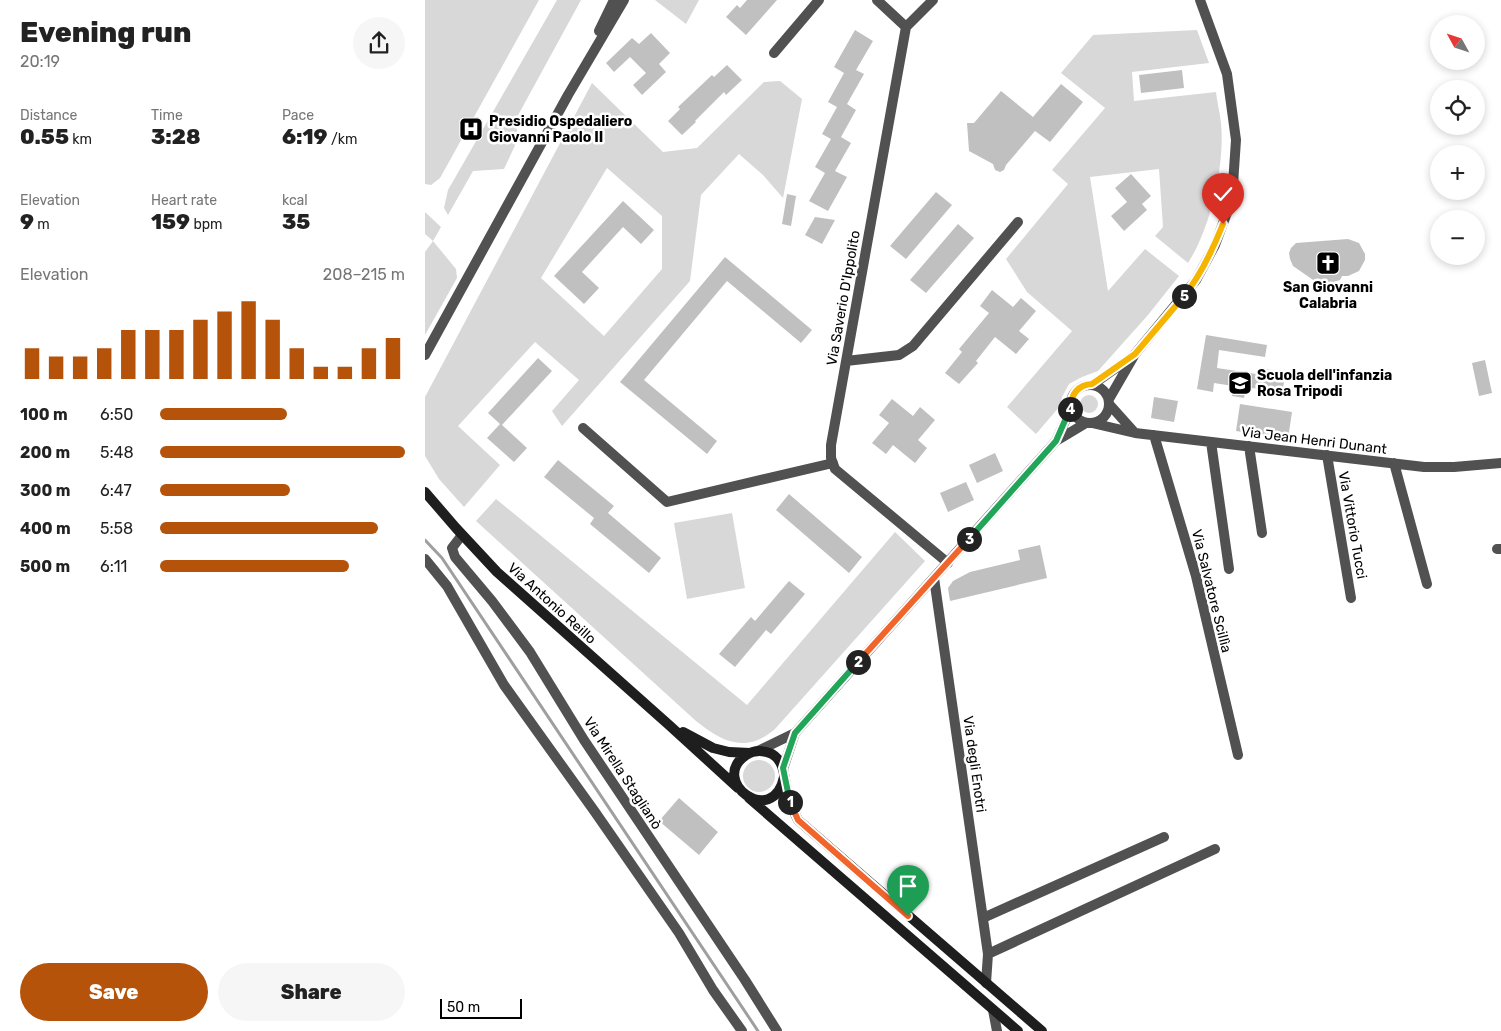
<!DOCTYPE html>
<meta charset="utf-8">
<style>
:root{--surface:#fff;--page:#f6f6f6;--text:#222;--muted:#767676;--accent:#b45309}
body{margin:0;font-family:Rubik,sans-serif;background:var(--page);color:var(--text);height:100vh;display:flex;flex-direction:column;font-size:19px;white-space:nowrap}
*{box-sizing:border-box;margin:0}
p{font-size:16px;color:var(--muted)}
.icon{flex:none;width:28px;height:28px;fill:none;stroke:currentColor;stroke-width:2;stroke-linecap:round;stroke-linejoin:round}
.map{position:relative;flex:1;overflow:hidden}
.details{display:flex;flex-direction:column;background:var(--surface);width:425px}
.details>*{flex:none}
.needle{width:32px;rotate:310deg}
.tools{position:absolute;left:1005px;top:15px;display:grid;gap:10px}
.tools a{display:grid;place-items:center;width:55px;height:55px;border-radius:50%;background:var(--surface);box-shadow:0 2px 8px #0003;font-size:25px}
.scale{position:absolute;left:15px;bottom:12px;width:82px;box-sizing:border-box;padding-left:5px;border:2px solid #000;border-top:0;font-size:14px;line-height:18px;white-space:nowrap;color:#000;-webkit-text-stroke:4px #fff;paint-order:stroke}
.pin{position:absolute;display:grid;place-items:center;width:42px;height:42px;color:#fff;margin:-51px -21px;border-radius:50% 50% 50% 0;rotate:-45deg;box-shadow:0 0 5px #0007}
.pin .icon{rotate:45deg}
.km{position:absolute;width:25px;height:25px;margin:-12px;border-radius:50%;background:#222;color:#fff;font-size:14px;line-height:25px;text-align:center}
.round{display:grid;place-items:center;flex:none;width:52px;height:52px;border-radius:26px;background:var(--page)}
.head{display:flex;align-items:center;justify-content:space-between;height:85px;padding:0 20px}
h1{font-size:28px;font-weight:800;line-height:38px}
.figures{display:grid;grid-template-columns:repeat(3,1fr);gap:8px;height:85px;padding:5px 20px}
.figures div{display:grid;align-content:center}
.figures b{font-size:21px;font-weight:800}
.figures small{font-size:14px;font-weight:400}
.figures p{font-size:14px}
.chart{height:140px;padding:10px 20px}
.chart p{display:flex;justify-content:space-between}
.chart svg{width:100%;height:90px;margin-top:5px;stroke:var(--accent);stroke-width:6}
.cta{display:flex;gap:10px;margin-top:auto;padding:10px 20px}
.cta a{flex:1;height:58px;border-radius:30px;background:var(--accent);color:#fff;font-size:20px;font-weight:800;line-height:58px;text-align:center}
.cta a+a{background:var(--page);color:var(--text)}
ul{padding:0 20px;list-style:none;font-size:16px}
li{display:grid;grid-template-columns:80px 60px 1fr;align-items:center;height:38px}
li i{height:12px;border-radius:6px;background:var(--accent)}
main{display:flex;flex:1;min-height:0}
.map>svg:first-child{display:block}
.green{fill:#d8d8d8;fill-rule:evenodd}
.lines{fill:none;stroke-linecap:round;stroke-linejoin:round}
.stream{stroke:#9f9f9f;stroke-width:3}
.building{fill:#c0c0c0}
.minor{stroke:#515151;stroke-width:10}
.secondary{stroke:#1e1e1e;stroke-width:10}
.split-1-casing{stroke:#fff;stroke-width:10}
.split-2-casing{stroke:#fff;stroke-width:10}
.split-3-casing{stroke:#fff;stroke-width:10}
.split-4-casing{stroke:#fff;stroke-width:10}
.split-5-casing{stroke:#fff;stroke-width:10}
.split-6-casing{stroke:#fff;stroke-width:10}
.split-1{stroke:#f0652b;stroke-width:6}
.split-2{stroke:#22a559;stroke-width:6}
.split-3{stroke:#f0652b;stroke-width:6}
.split-4{stroke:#22a559;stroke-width:6}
.split-5{stroke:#f5b400;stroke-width:6}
.split-6{stroke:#f5b400;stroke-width:6}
.labels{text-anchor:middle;stroke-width:5;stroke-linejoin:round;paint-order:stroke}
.poi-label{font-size:14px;font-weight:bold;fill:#000;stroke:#fff;text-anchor:start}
.street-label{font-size:14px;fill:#000;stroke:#fff}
</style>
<main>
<section class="details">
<div class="head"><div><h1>Evening run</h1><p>20:19</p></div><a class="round"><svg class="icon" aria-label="share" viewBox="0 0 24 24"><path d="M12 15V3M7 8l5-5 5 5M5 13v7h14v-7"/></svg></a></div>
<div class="figures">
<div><p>Distance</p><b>0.55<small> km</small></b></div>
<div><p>Time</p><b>3:28</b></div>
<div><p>Pace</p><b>6:19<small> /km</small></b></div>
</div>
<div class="figures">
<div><p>Elevation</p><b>9<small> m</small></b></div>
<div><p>Heart rate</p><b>159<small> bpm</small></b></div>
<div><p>kcal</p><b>35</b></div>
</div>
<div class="chart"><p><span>Elevation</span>208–215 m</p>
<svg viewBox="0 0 160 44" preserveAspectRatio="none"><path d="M5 44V29M15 44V33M25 44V33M35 44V29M45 44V20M55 44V20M65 44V20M75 44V15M85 44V11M95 44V6M105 44V15M115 44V29M125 44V38M135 44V38M145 44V29M155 44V24"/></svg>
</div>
<ul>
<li><b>100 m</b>6:50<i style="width:52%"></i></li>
<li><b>200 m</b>5:48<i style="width:100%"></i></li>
<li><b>300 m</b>6:47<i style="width:53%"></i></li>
<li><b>400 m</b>5:58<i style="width:89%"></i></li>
<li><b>500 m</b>6:11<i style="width:77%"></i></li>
</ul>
<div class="cta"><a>Save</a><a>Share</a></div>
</section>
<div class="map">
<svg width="1076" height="1031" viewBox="0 0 1076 1031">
<rect width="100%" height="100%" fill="#fff"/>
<path class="green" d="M0 0H114L15 178 6 185 0 184Z
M132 0H156L91 119 93 139 79 169 48 171 23 215 19 208 23 190Z
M230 0H274L261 24Z
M772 30 784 63 707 72 709 101 791 92C792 102 795 113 796 123 800 165 786 227 763 263L730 236 738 227 734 169 665 177 683 291 720 249 754 276 723 315 673 371 657 377 644 384 637 397 635 406 611 434 582 407 647 331 602 292 581 259 643 184 627 170 680 108 636 73 668 35Z
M355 81 377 99 358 198 338 175 314 154 276 195 265 281 137 426 127 411 154 380 110 342 33 426 75 465 39 507 14 479 0 456V397L167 83 238 152 272 148 339 82ZM182 168 237 216V269L179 336 116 278Z
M0 212 16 227 8 241 31 269 32 278 0 335V252L8 241 0 234Z
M655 404a9 9 0 1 1 18 0a9 9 0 1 1-18 0Z
M71 499 322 705 470 532 500 561 350 729C321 754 297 742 271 721L51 521Z
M307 513 320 588 262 599 249 523Z
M318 776a16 16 0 1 1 32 0a16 16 0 1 1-32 0Z"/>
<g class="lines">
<path class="stream" d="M0 540 17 558 333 1031"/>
</g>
<path class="building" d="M322 0H352L321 35 301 17 312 5 315 8Z
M430 30 448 41 431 70 439 74 422 104 431 110 416 137 426 143 410 171 422 177 403 211 384 201 400 173 390 167 406 139 397 134 412 107 403 102 419 73 409 67Z
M226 33 245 53 234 64 241 72 217 95 208 85 221 73 205 57 189 72 181 63 207 38 214 44Z
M302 65 317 80 301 95 299 92 270 121 271 122 257 135 243 121 255 109 253 107 287 75 289 77Z
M757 70 759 88 716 93 714 75Z
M636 84 658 102 625 142 610 131 581 165 579 170 575 172 570 170 568 164 544 151 542 123H549L576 91 608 117Z
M706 174 726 196 717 204 722 210 699 231 686 216 702 202 690 188Z
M511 192 527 205 481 259 465 246Z
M362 194 371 196 366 226 357 224Z
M198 201 229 230 216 244 198 227 157 272 174 288 159 304 129 276Z
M390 217 410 220 397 244 380 235Z
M533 224 549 238 501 293 485 280Z
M923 239 934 243 940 254V260L934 271 923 276H917L915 280 899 285 894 284 868 266 865 259 864 253 866 248 871 243Z
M300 257 387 330 376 343 302 281 219 380 292 441 282 454 195 382Z
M567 290 588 307 596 298 611 311 594 331 604 339 591 354 570 337 551 361 553 363 534 384 520 373 537 352 534 349 564 313 555 306Z
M781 335 842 345 840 357 794 350 792 368 838 375 839 369 861 372 857 393 821 387 819 398 807 396 808 386 789 383 788 392 772 389Z
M113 358 127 371 77 425 102 448 89 462 62 438 75 424 63 413Z
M1060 360 1067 393 1054 396 1047 363Z
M729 397 753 401 749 422 726 418Z
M467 399 488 416 495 407 510 420 493 440 502 448 490 463 468 445 461 454 447 443 464 423 454 415Z
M815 404 867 412 863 439 811 431Z
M570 453 578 471 552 483 544 465Z
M133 460 189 506 183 513 236 558 224 573 165 524 169 518 119 477Z
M541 482 549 500 523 512 515 493Z
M364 494 437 557 424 573 351 510Z
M615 545 622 578 525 601 523 588 528 581 545 572 595 560 593 550Z
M364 581 380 594 346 634 341 630 310 667 294 654 326 617 330 621Z
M254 798 293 832 274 855 234 821Z"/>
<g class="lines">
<path class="minor" d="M452 0 481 27 406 445V458L410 469 523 563
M481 27 508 0
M174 31 189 0
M349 53 394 0
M0 355 143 95 199 0
M421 361 474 355 488 346 593 222
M646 404a19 19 0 1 1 38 0a19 19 0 1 1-38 0Z
M667 385 708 356
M684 399 710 354 771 280 790 245 807 199 811 140 802 74 775 0
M684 404 710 433
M667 423 710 433 999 467H1029L1076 463
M158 428 242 502 408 463
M729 435 771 576 813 755
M631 441 661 423
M786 442 804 569
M824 446 837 533
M902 455 926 598
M969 463 1002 584
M37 535 27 548 30 557 67 601 105 652 159 740 320 980 352 1031
M1072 549H1076
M0 559 22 586 79 685 170 812 254 933 288 990 317 1031
M509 578 563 954 561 983
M333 751 370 733 631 441 646 408
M358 769 370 733
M558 918 739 837
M563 954 790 849
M568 1010 572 1031"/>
<path class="secondary" d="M0 492 31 528 72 572 244 725 313 788
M258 732 288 748 304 752 325 753
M359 777C348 829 283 781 321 755 329 750 338 750 347 754 361 762 359 781 363 795 365 804 369 812 373 820L617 1031
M324 798 593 1031"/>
</g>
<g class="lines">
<g class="split-1-casing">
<path id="split-1" d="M365 802 373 820 483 916"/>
</g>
<g class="split-2-casing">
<path id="split-2" d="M365 802 358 768 370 733 433 662"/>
</g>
<g class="split-3-casing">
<path id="split-3" d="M433 662 544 539"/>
</g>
<g class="split-4-casing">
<path id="split-4" d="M544 539 631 441 645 409"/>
</g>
<g class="split-5-casing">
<path id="split-5" d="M645 409C646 395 652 385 667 384L710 354 759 296"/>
</g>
<g class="split-6-casing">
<path id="split-6" d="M759 296C776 275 788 249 798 224"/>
</g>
<use href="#split-1" class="split-1"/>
<use href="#split-2" class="split-2"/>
<use href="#split-3" class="split-3"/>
<use href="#split-4" class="split-4"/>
<use href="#split-5" class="split-5"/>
<use href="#split-6" class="split-6"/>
</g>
<defs>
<g id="hospital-square" transform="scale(1.25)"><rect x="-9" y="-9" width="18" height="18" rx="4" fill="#000" stroke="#fff"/><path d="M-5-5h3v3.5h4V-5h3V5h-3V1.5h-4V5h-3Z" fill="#fff"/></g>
<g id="church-square" transform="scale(1.25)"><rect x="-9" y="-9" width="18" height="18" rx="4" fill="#000" stroke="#fff"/><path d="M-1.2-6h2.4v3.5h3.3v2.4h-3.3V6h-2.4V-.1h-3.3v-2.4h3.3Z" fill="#fff"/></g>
<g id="school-square" transform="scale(1.25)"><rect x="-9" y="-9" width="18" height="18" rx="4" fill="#000" stroke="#fff"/><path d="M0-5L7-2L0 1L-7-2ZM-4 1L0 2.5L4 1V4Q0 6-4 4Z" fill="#fff"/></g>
</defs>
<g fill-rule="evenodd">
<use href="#hospital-square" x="46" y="129"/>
<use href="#church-square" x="903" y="263"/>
<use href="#school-square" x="815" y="383"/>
</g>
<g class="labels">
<g class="poi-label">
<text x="64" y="126">Presidio Ospedaliero<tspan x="64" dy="16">Giovanni Paolo II</tspan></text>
<text x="903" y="292" text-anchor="middle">San Giovanni<tspan x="903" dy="16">Calabria</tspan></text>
<text x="832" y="380">Scuola dell'infanzia<tspan x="832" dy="16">Rosa Tripodi</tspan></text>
</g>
<g class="street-label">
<text transform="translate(418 298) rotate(-80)" y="5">Via Saverio D'Ippolito</text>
<text transform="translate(889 440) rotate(7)" y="5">Via Jean Henri Dunant</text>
<text transform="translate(928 525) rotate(80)" y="5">Via Vittorio Tucci</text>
<text transform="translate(787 591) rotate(76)" y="5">Via Salvatore Scillìa</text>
<text transform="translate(127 603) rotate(42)" y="5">Via Antonio Reillo</text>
<text transform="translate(550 764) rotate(82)" y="5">Via degli Enotri</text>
<text transform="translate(198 773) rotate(57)" y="5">Via Mirella Staglianò</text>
</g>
</g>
</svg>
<div class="tools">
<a><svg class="needle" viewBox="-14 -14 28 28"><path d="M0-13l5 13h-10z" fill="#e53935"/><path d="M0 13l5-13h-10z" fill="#767676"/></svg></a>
<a><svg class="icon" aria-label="locate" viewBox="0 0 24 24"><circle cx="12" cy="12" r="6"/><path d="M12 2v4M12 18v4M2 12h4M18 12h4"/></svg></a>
<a>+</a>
<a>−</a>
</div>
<div class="scale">50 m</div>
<div class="pin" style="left:483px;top:916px;background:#1e9e55"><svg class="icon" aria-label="arrive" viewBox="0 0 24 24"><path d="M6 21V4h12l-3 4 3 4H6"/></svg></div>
<div class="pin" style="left:798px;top:224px;background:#d93025"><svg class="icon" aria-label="check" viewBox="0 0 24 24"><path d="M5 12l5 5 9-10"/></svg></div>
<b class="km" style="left:365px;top:802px">1</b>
<b class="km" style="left:433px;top:662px">2</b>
<b class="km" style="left:544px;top:539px">3</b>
<b class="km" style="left:645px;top:409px">4</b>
<b class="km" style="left:759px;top:296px">5</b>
</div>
</main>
